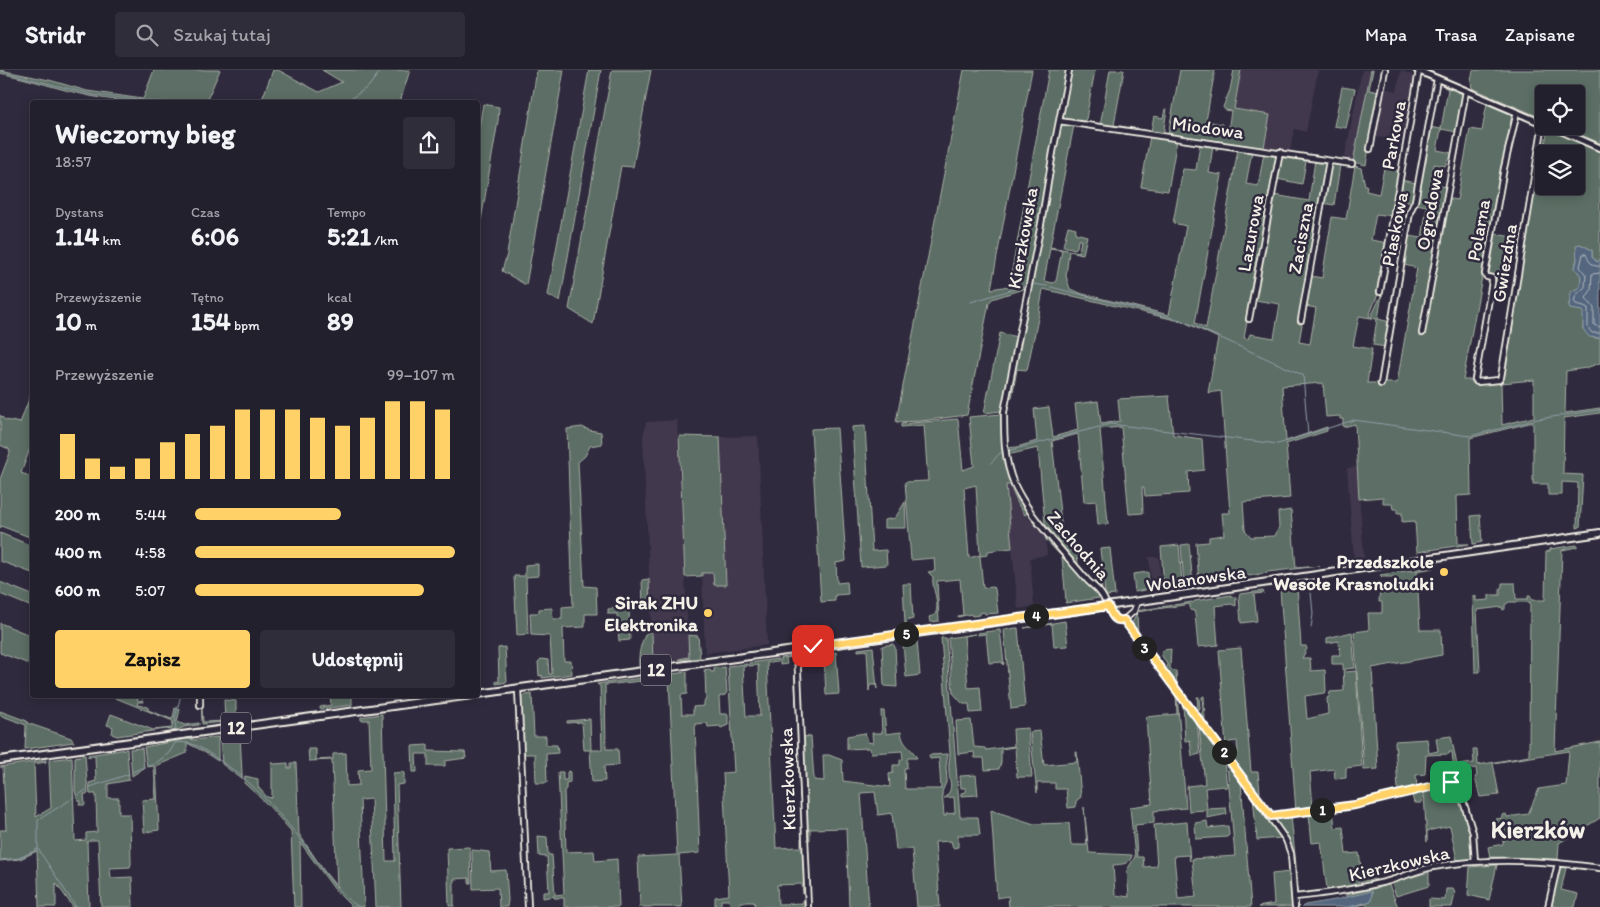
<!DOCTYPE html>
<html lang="pl">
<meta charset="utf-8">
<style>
:root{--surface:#23202e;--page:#2f2d3a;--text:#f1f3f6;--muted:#a3a3aa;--line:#403e4a;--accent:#ffd166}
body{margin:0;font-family:Itim,sans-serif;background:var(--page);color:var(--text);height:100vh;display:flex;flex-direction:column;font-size:19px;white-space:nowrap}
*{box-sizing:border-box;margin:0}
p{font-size:16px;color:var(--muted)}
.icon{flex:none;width:28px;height:28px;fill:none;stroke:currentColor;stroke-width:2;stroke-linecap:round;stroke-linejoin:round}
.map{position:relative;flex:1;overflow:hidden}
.side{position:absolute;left:30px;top:30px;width:450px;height:598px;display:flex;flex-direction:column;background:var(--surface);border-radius:5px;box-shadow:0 2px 12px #0003,0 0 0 1px var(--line)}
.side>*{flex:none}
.controls{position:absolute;left:1535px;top:15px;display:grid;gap:10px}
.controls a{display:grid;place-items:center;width:50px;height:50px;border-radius:5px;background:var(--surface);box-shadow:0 2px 12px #0003,0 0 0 1px var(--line);font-size:25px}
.pin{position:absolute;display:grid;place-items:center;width:42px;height:42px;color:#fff;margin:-21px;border-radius:10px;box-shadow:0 2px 8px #0006}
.km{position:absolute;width:25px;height:25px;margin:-12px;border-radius:50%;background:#222;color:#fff;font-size:14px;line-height:25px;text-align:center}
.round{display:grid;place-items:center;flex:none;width:52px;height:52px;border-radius:5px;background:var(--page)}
.summary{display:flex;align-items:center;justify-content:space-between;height:85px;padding:0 25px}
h1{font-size:28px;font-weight:700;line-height:38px}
.stats{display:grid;grid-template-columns:repeat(3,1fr);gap:8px;height:85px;padding:5px 25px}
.stats div{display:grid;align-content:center}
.stats b{font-size:25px;font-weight:700}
.stats small{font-size:14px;font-weight:400}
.stats p{font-size:14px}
.chart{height:140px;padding:10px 25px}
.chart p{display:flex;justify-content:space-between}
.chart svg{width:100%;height:90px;margin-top:5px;stroke:var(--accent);stroke-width:6}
.button{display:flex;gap:10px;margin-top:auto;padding:10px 25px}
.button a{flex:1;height:58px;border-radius:5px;background:var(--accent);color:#111;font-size:20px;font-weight:700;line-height:58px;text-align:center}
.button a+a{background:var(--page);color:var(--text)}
ul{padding:0 25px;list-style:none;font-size:16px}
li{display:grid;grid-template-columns:80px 60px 1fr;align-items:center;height:38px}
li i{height:12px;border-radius:6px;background:var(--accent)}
header{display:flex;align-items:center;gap:30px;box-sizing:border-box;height:70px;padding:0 25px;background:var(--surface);border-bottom:1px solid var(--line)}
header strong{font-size:24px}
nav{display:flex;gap:28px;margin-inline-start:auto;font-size:18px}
.search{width:350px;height:45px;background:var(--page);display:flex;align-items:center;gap:12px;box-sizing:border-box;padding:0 18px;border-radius:5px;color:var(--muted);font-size:19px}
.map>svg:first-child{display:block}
.built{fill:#42394e}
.green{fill:#5c6e65;stroke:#a8b0a6;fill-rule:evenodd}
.water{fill:#53667e;stroke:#939ea8}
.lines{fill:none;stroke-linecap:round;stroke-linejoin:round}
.shore{stroke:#b4b9be;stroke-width:1}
.stream{stroke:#939ea8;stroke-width:1}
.minor-casing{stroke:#f4f1e8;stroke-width:8}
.tertiary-casing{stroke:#f4f1e8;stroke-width:9}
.primary-casing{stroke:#f4f1e8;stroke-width:10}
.minor{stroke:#2f2a3d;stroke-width:4.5}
.tertiary{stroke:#2f2a3d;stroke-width:5}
.primary{stroke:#2f2a3d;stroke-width:6}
.route-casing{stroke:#fff;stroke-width:10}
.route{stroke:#ffd166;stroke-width:6}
.poi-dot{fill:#ffd166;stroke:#2f2a3d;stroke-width:2}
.labels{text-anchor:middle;stroke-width:5;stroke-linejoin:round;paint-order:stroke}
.shield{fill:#2f2a3d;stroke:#b9b5b5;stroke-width:1}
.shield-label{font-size:18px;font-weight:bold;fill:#f4f1e8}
.street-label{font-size:19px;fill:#f4f1e8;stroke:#2f2a3d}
.poi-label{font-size:19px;font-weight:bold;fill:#f4f1e8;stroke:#2f2a3d;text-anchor:end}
.district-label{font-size:24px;font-weight:bold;fill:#f4f1e8;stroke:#2f2a3d}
</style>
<header>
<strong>Stridr</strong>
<div class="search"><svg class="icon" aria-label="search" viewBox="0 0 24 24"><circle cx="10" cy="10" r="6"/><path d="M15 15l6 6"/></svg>Szukaj tutaj</div>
<nav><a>Mapa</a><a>Trasa</a><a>Zapisane</a></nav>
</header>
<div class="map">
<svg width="1600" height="837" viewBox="0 0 1600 837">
<rect width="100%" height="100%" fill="#2f2a3d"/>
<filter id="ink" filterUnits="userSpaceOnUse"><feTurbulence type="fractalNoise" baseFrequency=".02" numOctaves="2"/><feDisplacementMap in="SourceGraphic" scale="10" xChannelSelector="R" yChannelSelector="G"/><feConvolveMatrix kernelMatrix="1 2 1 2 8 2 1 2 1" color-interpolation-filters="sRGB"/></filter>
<g filter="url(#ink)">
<path class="built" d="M1241 0H1318L1306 62 1294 59 1290 81 1264 77 1270 45 1234 39Z
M1362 0H1373L1356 93 1344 90Z
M1401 0 1417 8 1406 70 1375 67 1384 18 1397 21Z
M677 350 689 588 653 593 643 367 646 352Z
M758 366 767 575 705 583 702 503H713L726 514 720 367Z
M1357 397 1364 488 1354 489 1347 398Z
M1006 415H1010L1013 426 1020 439 1045 466 1047 485 1030 488 1034 536 1018 539Z
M1149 487H1159L1161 518 1152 519Z"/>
<path class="green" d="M0 0 49 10 87 21 143 29 154 0H220L206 32C167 32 129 34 90 26 60 20 31 9 0 3Z
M273 0H278L319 22 342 12 322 0H410L400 32H261Z
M537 0H564L526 215 502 201 507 184Z
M589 0H601L560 232 548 225Z
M612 0H651L633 97 621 96 593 254 569 239Z
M964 0H1032L991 219 1009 216 1049 0H1067L1048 97 1060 55 1062 53 1074 55 1050 177 1079 182 1081 170H1078L1077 177 1075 179 1063 176 1068 156 1076 158 1075 163 1087 166 1083 184 1069 181 1066 206 1070 219 1083 224 1169 245 1186 156 1173 153 1183 99 1196 100 1200 74 1213 76 1209 103 1222 105 1195 253 1206 258 1238 79 1219 77 1216 81V76L1252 81 1246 114 1258 116 1264 83 1277 84 1244 268 1248 269 1250 264 1274 268 1280 234 1255 230 1274 125 1309 131 1315 90 1327 91 1298 253 1302 255 1299 272 1310 274 1316 238 1305 236 1311 206 1322 208 1332 147 1346 149 1355 96 1361 98 1365 115 1367 116 1366 121 1379 124 1384 98 1400 101 1392 146 1376 144 1371 170 1388 173 1385 187 1381 194 1383 195 1378 224 1369 246 1371 247 1382 224 1378 249 1390 252 1386 277 1373 275 1377 249 1359 246 1353 276 1372 279 1367 313H1397L1417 198 1404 195 1409 166 1422 168 1427 136 1416 134 1429 57 1441 59 1448 19 1444 17V15L1464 23 1457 62 1441 59 1437 80 1452 83V88L1448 90 1445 96 1434 94 1431 114 1446 117 1445 128 1457 130 1470 59 1482 61 1487 33 1512 44 1463 310H1471L1473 314 1501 313 1504 309 1530 147 1548 59 1600 82V190L1598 192 1592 187V180L1580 174 1575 198 1581 206 1580 217 1571 222 1569 235 1570 239 1584 241 1583 259 1595 268H1600V293L1586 298 1566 301 1565 343 1600 338V343L1564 348 1563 404 1583 405 1580 457 1577 458 1578 413 1562 412V425H1548V414H1533V352L1470 368 1471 425 1457 426 1458 474H1469L1417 482 1415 451 1402 452V443H1397V439H1393L1392 434H1383V427L1359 429 1355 354 1343 357V349H1340V346L1326 347 1323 313 1282 316 1286 371 1327 357V361L1286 374 1290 428 1243 432 1245 460 1251 467 1275 466 1279 457 1278 442 1291 440 1296 498 1320 496 1267 502V503L1236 508V507L1225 510 1224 508 1199 513 1196 473 1209 472V467L1224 465 1222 443H1230L1221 321 1208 323 1218 268 1184 252 1043 219 1039 244 1027 300 1017 299 1012 328H1009L1045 134 1042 133 1026 218 992 229 989 233 967 345 921 351 896 352ZM1544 84H1576V116H1544ZM1050 178 1062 180 1056 211 1053 213 1044 211ZM1534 310V347L1502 355 1501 313Z
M1071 0H1095L1086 49 1083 52 1065 50 1062 45Z
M1110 0H1124L1114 55 1151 61 1154 46 1163 48 1165 39H1167L1163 65 1100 56Z
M1180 0H1215L1206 51 1222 54V60L1228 61 1231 41 1225 40 1223 37 1230 20 1234 0H1241L1234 39 1270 45 1264 77 1265 79 1168 65Z
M1371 0H1373L1369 20 1379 22 1366 95 1353 92Z
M1473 0H1600V73L1560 56H1576V24H1544V49L1472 18 1471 11Z
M1342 17 1355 19 1346 58 1334 56Z
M483 34 499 37 498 51 478 168V64Z
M1150 66 1177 70 1168 121 1141 117Z
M1281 86 1309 89V91H1306L1302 114 1277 109Z
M1331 93 1343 94 1340 95 1334 135 1323 133Z
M1401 110 1416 113 1413 133 1398 130Z
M1496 164 1512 167 1504 214 1496 212 1497 206 1489 204Z
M1000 263 1017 267 1002 341 984 343Z
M32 321V373L21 403 32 407V468L1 456 0 459V409L10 383 9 379 0 375V345L5 350 20 353Z
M1169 326 1173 365 1202 369 1204 400 1188 402 1189 423 1145 426 1144 417H1142L1143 443 1129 444 1121 357 1100 359 1108 454 1098 455 1096 431 1084 432 1078 364 1052 371 1063 470 1067 475 1076 474 1078 494 1092 511H1101L1102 519 1100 520 1091 512 1045 454 1038 378 1007 385 1006 378 1017 377 1037 371 1034 339 1049 337 1053 367 1078 360 1075 334 1098 331 1101 354 1120 351 1118 329Z
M1001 344 1002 378 1005 391 1012 413 1028 443 1025 445C1018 436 1014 426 1010 415H1006L1012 478 988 481V485L980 486 983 518 993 517 995 519 998 543 985 544 984 542 980 543V545L972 546 971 544 958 547V546L963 545 960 509 937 511 939 551 930 552 929 547 935 545C941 533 931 518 933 507L928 502 935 501 934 488 911 490 905 412 928 411 924 355 901 357V354L958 349 963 400 974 396 969 347ZM976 415 980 485 969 488 964 418Z
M865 356 872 481 886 480 887 495 861 497 852 357Z
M582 357 589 360 601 362 602 374 590 376 585 386 578 392 584 516 596 517 597 544H585V557L563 558 564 591H571L572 604 542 608V605L539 606 538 592 541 589 548 590 549 604H552L550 566 531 565 530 543H539V539L552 538 553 549H562V537L573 536 567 359Z
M837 358 846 491 836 493 837 513 847 512 848 524 835 525V531L821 532 811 359Z
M679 366 720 367 726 515H714L713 503H702V506L685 507Z
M905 432 906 458H884V450L895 448Z
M1480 445 1482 472 1473 474 1471 446Z
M1034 450 1087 513 1098 523 1099 528 1065 533 1066 531 1062 487 1046 470 1045 466 1032 451Z
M0 463 32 476V503L0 491Z
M1189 474 1193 514 1184 515 1181 475Z
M1179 475 1182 514 1164 517 1161 477Z
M1577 475V477L1562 480 1555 681 1600 672V748L1559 773 1558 789 1490 787 1488 777 1503 774V770H1505L1504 765H1502L1500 760H1499L1496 749 1502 748V745L1506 744 1507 747 1528 744 1539 719 1566 715 1569 681 1493 693 1499 725 1480 727 1475 707 1477 706 1476 698 1457 701 1456 704 1458 713 1452 710H1447L1454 701 1452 682H1449V684L1426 685 1425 704 1416 705 1417 718 1380 727V724L1398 720 1395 671 1427 669 1429 683 1438 681 1436 668 1451 666 1457 695 1474 693 1473 679H1477L1478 695 1529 686 1530 532H1509L1505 535V539L1503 540 1502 537 1477 540 1480 602H1475L1473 526H1476V531L1489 530V525H1500V518L1502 517V513H1515L1516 529H1528V526H1531V530H1545L1546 482 1550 481V479Z
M1110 478 1115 525 1107 526 1105 523 1100 479Z
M538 494V506L526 507 528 564 517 565 514 506H525V495Z
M1433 497V498L1417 501 1420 560H1441L1442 585 1372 598 1378 699 1364 700 1354 562 1369 560 1368 543H1382V532H1379L1380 518 1396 515 1395 507H1382L1380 505 1412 500V501H1415L1416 499Z
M1148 502 1149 519 1135 522 1133 504Z
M649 509 650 538 629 539 630 570 619 571 617 544H608V539L643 536 642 510Z
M0 512 32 525V537L0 524Z
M903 514H911L913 549 909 550 905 554Z
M1297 516 1301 576H1306L1307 579 1302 588H1310L1311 601 1325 600 1326 621 1324 623 1305 626 1307 649 1328 644 1327 628 1329 627 1330 622 1344 621 1343 594H1332V585H1340L1339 571 1327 573V568L1352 562 1355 598 1345 599 1346 602 1356 601 1362 696 1346 698V708L1335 709 1334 699 1310 702 1313 737 1321 736V738L1296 742 1280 519Z
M1263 521 1264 523 1254 524 1257 551 1241 553 1239 526 1240 524Z
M1231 525 1232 527H1236V536L1231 534 1215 536 1218 575 1198 577 1195 544 1194 541 1190 540V534L1137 542 1138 566 1130 556 1136 546V541L1192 532V533L1195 531Z
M1065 551 1068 576H1067L1054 577 1052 554 1024 558Z
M0 553 32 566V595L0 583Z
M1016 558H1018L1025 637 1011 639 1004 560Z
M1000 560 1004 594 1003 595 1002 592 989 593 986 564 978 565V563Z
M647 562 652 563 653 592 656 594 639 596C638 585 641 571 647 562Z
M975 564 964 566 968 618 980 617 982 642 970 643 969 634H963L953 623 948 568Z
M688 565 698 566 700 588 679 590V589L689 587Z
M941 568H946L960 747H978L980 765H958V777L953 778 951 771 935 772 940 837H917L912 779 896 780 892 743 878 745 875 722 861 723 869 837H849L846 758 810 759V770L807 769 804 702 806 700 804 696 803 667 811 666 814 710 824 711 823 685H829L842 690 843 711 890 717 889 704 893 703V695H900V690L903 689 902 681 871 683 870 678 847 679V666L865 663 868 672 873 673 872 663H882L881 641H884L886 664 901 662C903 677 911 676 917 688H908L907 690V698H904L905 719H941L939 688 930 689 929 685 948 684 946 697 947 710 942 722 944 746H946V744L955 743 954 727 944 728C955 719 949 712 949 701 948 695 950 689 950 683Z
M917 571 920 605 906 607 903 574Z
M893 574 895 577 897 617 884 616 882 576Z
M505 577 507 612 496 614V611L499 612 498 578Z
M873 577 877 619 876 615H870L869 621 867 580 858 581V579Z
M1241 578 1251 702H1258L1260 722 1258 725 1229 687 1238 683 1237 671 1229 672 1230 685H1228L1200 649 1203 640 1202 627 1204 626 1205 651 1226 678 1219 580Z
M1171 579 1170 598 1173 601H1176L1177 617 1196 641 1198 640 1197 627H1199L1200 638 1197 643 1163 600 1168 596 1161 584 1164 580Z
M836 582 839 624 826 625 824 586Z
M795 586 802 728H800L794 587 786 588 787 594 780 595V588Z
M778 589V592L767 593 776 778 801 777V768H803L805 823 803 825 802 814 777 815 778 834 803 833V829L805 830 806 837H755L754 832H740V837H730L729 830H721V836H715V827L729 825 723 703 734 702 728 596 747 594V596L743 597 746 646H760L758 595 749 596V593Z
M725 597 727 622 725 625 719 627 720 644H728V655L721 658 720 656 708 657 707 653 695 654 700 783 679 785 682 837H638L640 836 638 787 677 785 669 608 605 615 606 679H618L619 695 604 696 605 711 592 712 590 680H584L582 652 567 653V651L590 649 591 680H602L600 616 597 614 687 602V624L681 625 682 644H693V637L704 636V632L706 629 705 603 704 600 710 599 711 602H714V598Z
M1170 617 1177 625 1186 738 1154 741V753L1135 755 1137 787H1143L1144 797 1157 796 1154 755 1187 752 1190 791 1188 785 1174 786 1178 829 1196 827 1192 789 1235 786 1227 694 1229 693 1267 744 1288 778 1287 779 1281 768 1257 770 1253 726 1241 711 1251 837H1009L1008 826 997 828 991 740 1034 754 1069 753 1071 775H1087L1084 737 1089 783 1132 785C1130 795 1122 794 1113 795L1115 825 1129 827 1127 800 1135 787 1130 737 1152 734 1146 647 1177 644 1176 625Z
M532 624 534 666H546V675H557L558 683 546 684 547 713H536L535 684H523L521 626Z
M108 625H137L138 631 143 630V632H138L137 635 148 637V640L171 649 173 648 175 638 180 639 177 652 185 655 199 653V655L184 657 176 661 166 659 117 666 112 664 113 657 107 655 111 644 153 660 172 658 173 651Z
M201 625 203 652 225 651 224 630 236 631V651L202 654Z
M330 625H352V635L320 639V637L331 635Z
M1183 633 1197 650 1200 684 1192 686 1190 670 1185 671Z
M0 641 27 651V653L71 668 74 672 25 679 26 655 0 645Z
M382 644 386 791H395L393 703 404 702V714L397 715 401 837H376L371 729 360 730 364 837H352L335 820 300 772 301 837H294L291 761 268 735 244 713 245 706 258 709V717L267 727 272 728V692L274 694 288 693V698H291V693H296L299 764 324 801 337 817 332 690 309 691 308 679H316V690L333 689V684L346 683 347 716 359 715 358 700 371 699 369 650H361V647Z
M971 650 974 677 985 678 986 680 1014 676 1013 659 1028 658 1032 707H1017L1015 677 1001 679V692L999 699 985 700 984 688H975L974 682 958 684 956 651Z
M1201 655 1223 685 1227 716 1225 718 1224 716 1205 718 1207 739 1226 738 1227 744 1207 748V740L1189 741 1187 716 1205 714 1199 656Z
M1040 661 1044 695 1077 692 1076 682H1077L1081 727 1076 731V737L1068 738 1066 719H1055V713H1037V723L1030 662Z
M240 664 242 704V709L222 694 220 667Z
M218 667V691L201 680 187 673V683L156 696 159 760 144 762 142 730 156 729 154 696 147 697 144 677 187 669 194 670Z
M428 675V681L465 682 466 688 445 691V696H428V684H416L417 702H413L412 676Z
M142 678 144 698 132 706 130 679Z
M127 679 129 710 108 714V728H119V744H130L131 794 130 797 110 798 111 808 132 807 133 837H101L98 770H91L87 772 89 837H73L56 813V837H39L37 781 20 789 0 791V760H6L3 697H0L46 690V692L34 694 36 747 51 738 49 690 72 687 75 771 86 770V763L97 762 96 724H90L89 713 96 711 95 686 88 687V685Z
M85 685 88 724H84L85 735H79L81 731H78L75 721V687Z
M570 701V712L566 713V719L564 721 566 782 594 781 595 791 617 789 619 837H597V836L564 837V828H554V826L543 828V822H549L547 787 539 786 538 766 547 767 548 785H552L555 825 564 824 558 702H563V710H567V702Z
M976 705 978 725 961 726V723L966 722V718H961L960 706Z
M1446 714H1451C1464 721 1472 773 1473 789L1457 790 1450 756 1427 761V772L1424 724 1421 733H1414L1412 725Z
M1333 741 1335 758 1343 757 1346 784 1359 783 1363 811 1376 809V810L1362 814 1361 812H1358V815L1321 821 1327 819 1321 772 1312 773 1309 745Z
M1291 746 1298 815 1296 816 1291 775 1276 752V748Z
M1207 751 1208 758 1228 756 1229 765 1227 767 1196 769 1195 753Z
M470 777 471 813H469V808L454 809V836H449L447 778Z
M472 780 489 782 491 801 506 800 508 830 507 837H499L498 818 473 819Z
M1288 785 1290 786 1293 837H1258L1274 834 1272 804 1290 802Z
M1497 795 1489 830 1468 825 1470 797Z
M1560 797 1566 798 1561 820 1578 824 1575 837H1558L1551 835Z
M1429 802V816L1396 826 1392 813Z
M1389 815 1398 837H1367L1366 834 1350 837 1371 831 1372 822 1346 828V825Z
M1446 819H1453L1455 823 1452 837H1429V829L1445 830Z"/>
<path class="water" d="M1580 174 1592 180V187L1597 192 1600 190V268L1589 267 1583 259V241L1570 239 1569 236 1571 222 1580 217 1581 206 1575 198 1577 190 1576 175Z
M1372 821 1371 831 1349 837H1302L1305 835 1335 830Z"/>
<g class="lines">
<path class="shore" d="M1600 196C1592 198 1588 190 1586 184H1583L1580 197 1586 205 1585 217 1576 225 1574 231 1576 234 1584 236 1588 238V258L1592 263H1600
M1600 203 1592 204 1591 220 1586 228 1594 238V255L1600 257"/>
<path class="stream" d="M0 1 94 25 156 32
M346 32 369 16 381 0
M1032 214 1047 216 1181 250 1303 305 1308 365
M971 232 1028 215
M1008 381 1110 354 1278 374 1354 350 1470 366 1538 349 1600 340
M991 393 1000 383 1005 382
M1311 522 1313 544 1311 558
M176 661 175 648 181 625
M156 693 169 683 175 673C194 670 204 680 219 690 229 697 239 703 247 711 267 729 285 750 302 771 322 796 330 818 359 837
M148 696 154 694
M132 702 144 697
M90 717 129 704
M77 726 86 720
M72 728 74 727
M38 779 76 837
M0 790 19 788 38 779V750L70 730"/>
<g class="minor-casing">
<path id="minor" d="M1069 0 1053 82 1041 154 1004 342C1004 367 1004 390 1014 414 1028 445 1065 484 1088 511 1092 515 1098 519 1101 524 1109 534 1109 552 1124 550
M1517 42 1504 98 1485 204 1487 207 1492 208V212L1475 309 1477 312 1499 310 1501 307 1543 53
M1059 51 1352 94
M1370 79 1385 0
M1380 222 1419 1
M1249 249 1280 82
M1301 250 1329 91
M1422 263 1466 21
M1381 314 1410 142 1415 131 1437 9
M1124 550 1225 684 1286 770 1291 784 1295 837
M1124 550 1134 541 1137 531
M797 579 808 837
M518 619 528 837
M200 625V635
M1271 746 1355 735 1447 712 1453 713 1459 718 1473 763 1475 792
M1295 827C1325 824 1356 819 1385 812 1401 808 1416 800 1433 797 1488 787 1545 790 1600 798
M1548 837 1558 793"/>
</g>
<g class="tertiary-casing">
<path id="tertiary" d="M1417 0 1544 54
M1550 56 1600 78"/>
</g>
<g class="primary-casing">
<path id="primary" d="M478 624 1066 542 1600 463
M0 690 472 625"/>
</g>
<use href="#minor" class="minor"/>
<use href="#tertiary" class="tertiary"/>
<use href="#primary" class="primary"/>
</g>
</g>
<g class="lines" filter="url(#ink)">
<g class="route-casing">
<path id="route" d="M813 576 1108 536C1112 544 1113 552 1124 550L1271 746 1355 735 1451 712"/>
</g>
<use href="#route" class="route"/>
</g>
<g class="poi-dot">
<circle cx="1444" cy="502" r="5"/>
<circle cx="708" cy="543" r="5"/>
</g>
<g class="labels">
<g class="shield">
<rect x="641" y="584.5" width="30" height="31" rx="4"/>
<rect x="221" y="642.5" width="30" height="31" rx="4"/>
</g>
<g class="shield-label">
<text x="656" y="606">12</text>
<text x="236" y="664">12</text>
</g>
<g class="street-label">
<text transform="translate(1208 57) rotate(8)" y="7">Miodowa</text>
<text transform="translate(1393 65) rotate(-80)" y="7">Parkowa</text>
<text transform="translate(1429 139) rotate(-80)" y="7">Ogrodowa</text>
<text transform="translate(1394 159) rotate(-79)" y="7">Piaskowa</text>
<text transform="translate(1478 160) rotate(-80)" y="7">Polarna</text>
<text transform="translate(1250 163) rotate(-80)" y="7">Lazurowa</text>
<text transform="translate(1022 168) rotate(-80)" y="7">Kierzkowska</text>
<text transform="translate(1300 168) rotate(-80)" y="7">Zaciszna</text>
<text transform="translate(1504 193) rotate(-81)" y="7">Gwiezdna</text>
<text transform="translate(1079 475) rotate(49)" y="7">Zachodnia</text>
<text transform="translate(1196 508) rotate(-8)" y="7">Wolanowska</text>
<text transform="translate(787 709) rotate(-92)" y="7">Kierzkowska</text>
<text transform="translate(1399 793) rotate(-13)" y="7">Kierzkowska</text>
</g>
<g class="poi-label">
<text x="1434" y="498">Przedszkole<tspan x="1434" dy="22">Wesołe Krasnoludki</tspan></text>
<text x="698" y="539">Sirak ZHU<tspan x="698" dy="22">Elektronika</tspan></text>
</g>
<g class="district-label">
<text x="1538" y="768">Kierzków</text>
</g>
</g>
</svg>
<div class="controls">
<a><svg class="icon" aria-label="locate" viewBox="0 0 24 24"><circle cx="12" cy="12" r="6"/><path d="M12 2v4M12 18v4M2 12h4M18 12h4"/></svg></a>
<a><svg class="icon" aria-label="layers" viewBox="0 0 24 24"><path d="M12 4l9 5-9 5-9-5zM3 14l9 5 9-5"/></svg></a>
</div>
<div class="pin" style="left:1451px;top:712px;background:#1e9e55"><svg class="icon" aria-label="arrive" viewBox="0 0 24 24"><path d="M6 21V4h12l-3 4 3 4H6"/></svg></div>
<div class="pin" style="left:813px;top:576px;background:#d93025"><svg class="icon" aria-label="check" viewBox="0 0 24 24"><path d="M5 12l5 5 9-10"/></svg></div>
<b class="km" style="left:1322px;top:740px">1</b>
<b class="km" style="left:1224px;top:682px">2</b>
<b class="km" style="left:1144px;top:578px">3</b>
<b class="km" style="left:1036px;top:546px">4</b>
<b class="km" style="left:906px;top:564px">5</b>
<section class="side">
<div class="summary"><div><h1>Wieczorny bieg</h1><p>18:57</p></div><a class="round"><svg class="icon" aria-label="share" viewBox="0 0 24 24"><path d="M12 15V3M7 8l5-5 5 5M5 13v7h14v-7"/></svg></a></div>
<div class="stats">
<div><p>Dystans</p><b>1.14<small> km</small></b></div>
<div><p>Czas</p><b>6:06</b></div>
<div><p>Tempo</p><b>5:21<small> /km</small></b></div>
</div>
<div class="stats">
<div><p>Przewyższenie</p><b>10<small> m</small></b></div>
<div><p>Tętno</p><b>154<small> bpm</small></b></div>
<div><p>kcal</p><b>89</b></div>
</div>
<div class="chart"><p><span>Przewyższenie</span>99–107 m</p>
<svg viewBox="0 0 160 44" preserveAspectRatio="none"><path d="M5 44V22M15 44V34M25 44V38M35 44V34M45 44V26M55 44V22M65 44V18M75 44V10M85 44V10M95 44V10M105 44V14M115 44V18M125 44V14M135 44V6M145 44V6M155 44V10"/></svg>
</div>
<ul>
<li><b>200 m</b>5:44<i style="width:56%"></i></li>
<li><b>400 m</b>4:58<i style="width:100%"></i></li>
<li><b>600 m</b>5:07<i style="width:88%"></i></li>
</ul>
<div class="button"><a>Zapisz</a><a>Udostępnij</a></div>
</section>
</div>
